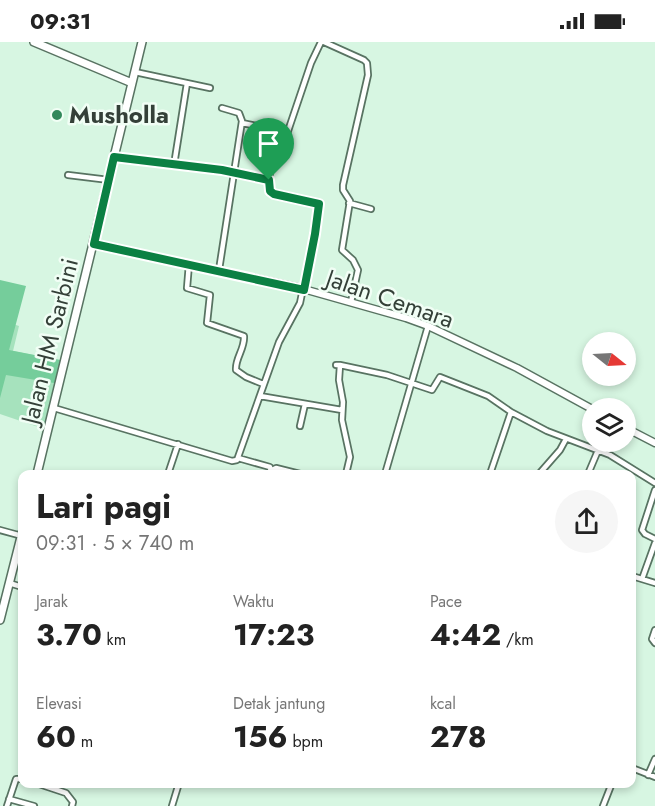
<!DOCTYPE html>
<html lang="id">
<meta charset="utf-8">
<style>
:root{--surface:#fff;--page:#f6f6f6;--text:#222;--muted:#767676}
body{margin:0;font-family:Jost,sans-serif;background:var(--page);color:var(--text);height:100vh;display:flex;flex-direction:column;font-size:22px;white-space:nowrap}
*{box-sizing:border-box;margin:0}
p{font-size:20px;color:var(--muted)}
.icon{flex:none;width:33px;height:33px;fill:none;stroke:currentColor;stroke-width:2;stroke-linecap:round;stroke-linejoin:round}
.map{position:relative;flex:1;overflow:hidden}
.drawer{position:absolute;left:18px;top:428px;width:618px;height:318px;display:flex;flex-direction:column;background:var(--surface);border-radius:12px;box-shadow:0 3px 9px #0003}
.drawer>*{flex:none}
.needle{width:39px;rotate:108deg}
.controls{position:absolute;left:582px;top:290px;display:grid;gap:12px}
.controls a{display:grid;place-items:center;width:54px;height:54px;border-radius:50%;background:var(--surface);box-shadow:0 3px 9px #0003;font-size:30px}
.pin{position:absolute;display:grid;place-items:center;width:51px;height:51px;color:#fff;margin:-62px -26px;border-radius:50% 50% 50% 0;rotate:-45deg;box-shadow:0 0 6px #0007}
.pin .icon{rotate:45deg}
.round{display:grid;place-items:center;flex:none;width:63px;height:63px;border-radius:32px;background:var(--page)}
.overview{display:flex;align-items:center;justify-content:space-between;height:102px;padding:0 18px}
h1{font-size:33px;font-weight:700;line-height:45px}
.stats{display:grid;grid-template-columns:repeat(3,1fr);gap:9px;height:102px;padding:6px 18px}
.stats div{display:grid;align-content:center}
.stats b{font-size:30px;font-weight:700}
.stats small{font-size:16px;font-weight:400}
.stats p{font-size:16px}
.status{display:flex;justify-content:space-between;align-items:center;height:42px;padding:0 30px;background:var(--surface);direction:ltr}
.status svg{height:16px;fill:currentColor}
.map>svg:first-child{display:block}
.green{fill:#a6e2bd}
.forest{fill:#75cd9b}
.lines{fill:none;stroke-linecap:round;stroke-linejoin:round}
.minor-casing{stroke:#587362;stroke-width:8}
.tertiary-casing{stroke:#587362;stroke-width:9}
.secondary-casing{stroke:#587362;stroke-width:10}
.minor{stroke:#fff;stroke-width:4.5}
.tertiary{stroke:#fff;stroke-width:6}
.secondary{stroke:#fff;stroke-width:7}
.route-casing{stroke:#fff;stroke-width:12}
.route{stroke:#0b8043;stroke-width:8}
.poi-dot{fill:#32885b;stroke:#f1fef5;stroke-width:2}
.labels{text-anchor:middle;stroke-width:5;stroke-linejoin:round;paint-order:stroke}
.poi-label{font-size:24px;font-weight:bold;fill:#344038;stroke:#f1fef5;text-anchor:start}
.street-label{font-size:24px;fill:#344038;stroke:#f1fef5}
</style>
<div class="status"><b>09:31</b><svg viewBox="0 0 49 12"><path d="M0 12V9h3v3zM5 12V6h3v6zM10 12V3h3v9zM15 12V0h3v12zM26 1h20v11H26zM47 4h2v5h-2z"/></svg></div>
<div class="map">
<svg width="655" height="764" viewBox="0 0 655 764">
<rect width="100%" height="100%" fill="#d7f6e2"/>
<path class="green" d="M0 243 13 282 19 284 13 309 65 319 44 387 0 372Z"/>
<path class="forest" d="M0 238 26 244 9 308 65 319 60 342 6 333 0 356Z"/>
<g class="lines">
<g class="minor-casing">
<path id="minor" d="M324 0 364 18 367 21 368 33 343 143V148L350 159 342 208 353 218 358 228 351 260
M135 30 210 46
M242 81 262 85
M114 115 222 128 269 138 272 115 286 95 311 21 321 0
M174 123 187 41
M68 133 109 138
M349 161 371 167
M189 222 187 246 210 253 207 281 244 294C245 307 235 316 236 328L246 335 263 342
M219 228 242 79 239 71 222 66
M336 323H340L339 338 343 360 342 378 350 415 346 432
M340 323 387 333 432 348 440 335 488 354 511 370 547 389 610 413 655 441
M260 354 342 368
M54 366 232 419 237 418 279 300 300 261 320 164 318 161 274 152 270 149 269 138
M300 384 305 362
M238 416 270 425 271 432
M272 428 276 426 300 432
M168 432 178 402
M385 432 428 284
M490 432 511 370
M539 432 560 408 566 397
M588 432 602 399
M655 448 642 488 645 492 655 497
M0 488 22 494
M632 534 655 541
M642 537 655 501
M9 541 22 545
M655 588 652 597 655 601
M632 726 655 735
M648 733 655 717
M36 741 66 751 73 760 72 764
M9 757 34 764
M7 764 16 737H22
M172 764 179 741
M603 764 612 741"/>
</g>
<g class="tertiary-casing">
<path id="tertiary" d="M94 202 300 246 406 276 428 284 517 326 592 367
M626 386 655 401"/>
</g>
<g class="secondary-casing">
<path id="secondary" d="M34 0 132 41
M37 432 142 0
M0 578 22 491"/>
</g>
<use href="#minor" class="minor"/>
<use href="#tertiary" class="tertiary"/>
<use href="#secondary" class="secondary"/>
</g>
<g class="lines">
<g class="route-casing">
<path id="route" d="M114 115 222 128 269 138 270 149 274 152 319 162 315 192 304 248 94 202Z"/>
</g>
<use href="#route" class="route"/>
</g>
<circle class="poi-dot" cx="57" cy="73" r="6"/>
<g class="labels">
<g class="poi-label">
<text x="69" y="81">Musholla</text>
</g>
<g class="street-label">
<text transform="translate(390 257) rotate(19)" y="8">Jalan Cemara</text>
<text transform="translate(50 299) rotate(-76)" y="8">Jalan HM Sarbini</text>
</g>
</g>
</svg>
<div class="controls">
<a><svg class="needle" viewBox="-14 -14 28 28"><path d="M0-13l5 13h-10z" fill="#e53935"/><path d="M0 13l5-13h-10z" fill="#767676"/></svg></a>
<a><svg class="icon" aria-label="layers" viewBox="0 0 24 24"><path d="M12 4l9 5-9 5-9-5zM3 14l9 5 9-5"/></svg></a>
</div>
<div class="pin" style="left:269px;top:138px;background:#1e9e55"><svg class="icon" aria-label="arrive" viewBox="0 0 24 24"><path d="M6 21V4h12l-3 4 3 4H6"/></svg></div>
<section class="drawer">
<div class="overview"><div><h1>Lari pagi</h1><p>09:31 · 5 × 740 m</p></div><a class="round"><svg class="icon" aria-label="share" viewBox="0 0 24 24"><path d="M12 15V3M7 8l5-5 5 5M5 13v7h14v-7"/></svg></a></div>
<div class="stats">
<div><p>Jarak</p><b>3.70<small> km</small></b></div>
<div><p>Waktu</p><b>17:23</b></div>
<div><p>Pace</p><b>4:42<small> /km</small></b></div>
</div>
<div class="stats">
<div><p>Elevasi</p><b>60<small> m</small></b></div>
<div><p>Detak jantung</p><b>156<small> bpm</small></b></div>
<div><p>kcal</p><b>278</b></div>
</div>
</section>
</div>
